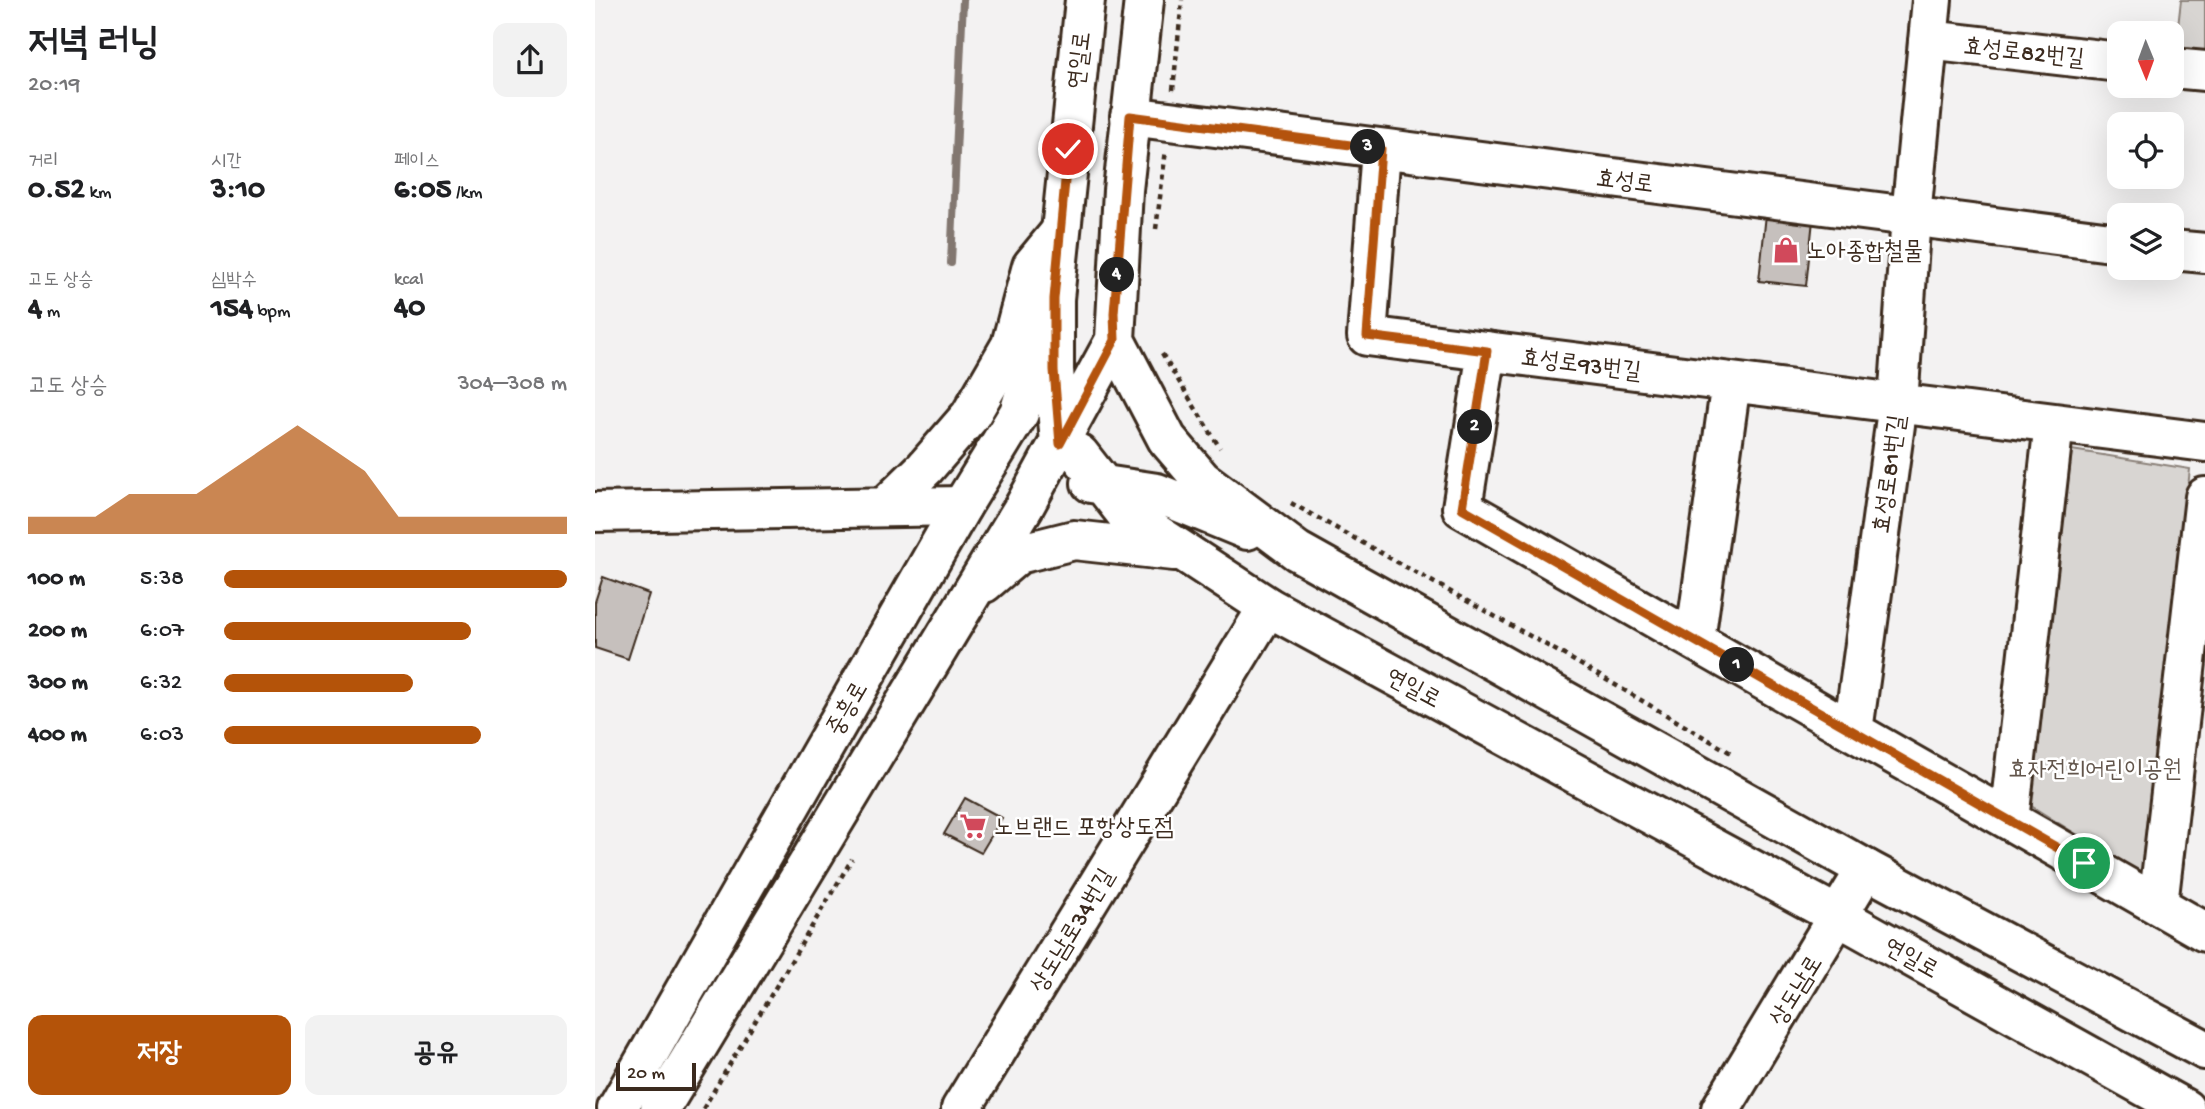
<!DOCTYPE html>
<html lang="ko">
<meta charset="utf-8">
<style>
:root{--surface:#fff;--page:#f2f2f2;--text:#202124;--muted:#757577;--accent:#b45309}
body{margin:0;font-family:"Gochi Hand","Poor Story",sans-serif;background:var(--page);color:var(--text);height:100vh;display:flex;flex-direction:column;font-size:26px;white-space:nowrap}
*{box-sizing:border-box;margin:0}
p{font-size:23px;color:var(--muted)}
.icon{flex:none;width:38px;height:38px;fill:none;stroke:currentColor;stroke-width:2;stroke-linecap:round;stroke-linejoin:round}
.map{position:relative;flex:1;overflow:hidden}
.panel{display:flex;flex-direction:column;background:var(--surface);width:595px}
.panel>*{flex:none}
.needle{width:46px;rotate:179deg}
.controls{position:absolute;left:1512px;top:21px;display:grid;gap:14px}
.controls a{display:grid;place-items:center;width:77px;height:77px;border-radius:14px;background:var(--surface);box-shadow:0 7px 28px #0002;font-size:35px}
.scale{position:absolute;left:21px;bottom:18px;width:80px;box-sizing:border-box;padding-left:7px;border:4px solid #3b2a1e;border-top:0;font-size:19px;line-height:24px;white-space:nowrap;color:#3b2a1e;-webkit-text-stroke:5px #fff;paint-order:stroke}
.pin{position:absolute;display:grid;place-items:center;width:60px;height:60px;color:#fff;margin:-30px;border:4px solid #fff;border-radius:50%;box-shadow:0 2px 7px #0007}
.km{position:absolute;width:35px;height:35px;margin:-18px;border-radius:50%;background:#222;color:#fff;font-size:19px;line-height:35px;text-align:center}
.round{display:grid;place-items:center;flex:none;width:74px;height:74px;border-radius:14px;background:var(--page)}
.overview{display:flex;align-items:center;justify-content:space-between;height:119px;padding:0 28px}
h1{font-size:38px;font-weight:700;line-height:52px}
.metrics{display:grid;grid-template-columns:repeat(3,1fr);gap:10px;height:119px;padding:7px 28px}
.metrics div{display:grid;align-content:center}
.metrics b{font-size:30px;font-weight:700}
.metrics small{font-size:19px;font-weight:400}
.metrics p{font-size:19px}
.chart{height:196px;padding:14px 28px}
.chart p{display:flex;justify-content:space-between}
.chart svg{width:100%;height:126px;margin-top:7px;fill:var(--accent);opacity:.7}
.primary-button{display:flex;gap:14px;margin-top:auto;padding:14px 28px}
.primary-button a{flex:1;height:80px;border-radius:14px;background:var(--accent);color:#fff;font-size:28px;font-weight:700;line-height:80px;text-align:center}
.primary-button a+a{background:var(--page);color:var(--text)}
ul{padding:0 28px;list-style:none;font-size:23px}
li{display:grid;grid-template-columns:112px 84px 1fr;align-items:center;height:52px}
li i{height:18px;border-radius:9px;background:var(--accent)}
main{display:flex;flex:1;min-height:0}
.map>svg:first-child{display:block}
.green{fill:#d8d5d2;stroke:#8a8078;stroke-width:2}
.lines{fill:none;stroke-linecap:round;stroke-linejoin:round}
.stream{stroke:#827770;stroke-width:8}
.building{fill:#c6c0bd;stroke:#3b2a1e;stroke-width:2}
.minor-casing{stroke:#3b2a1e;stroke-width:44}
.major-casing{stroke:#3b2a1e;stroke-width:44}
.path{stroke:#3b2a1e;stroke-width:4.5;stroke-dasharray:5 5;stroke-linecap:butt}
.minor{stroke:#fff;stroke-width:38}
.major{stroke:#fff;stroke-width:38}
.route-casing{stroke:#fff;stroke-width:14}
.route{stroke:#b45309;stroke-width:9}
.labels{text-anchor:middle;stroke-width:5;stroke-linejoin:round;paint-order:stroke}
.street-label{font-size:24px;fill:#3b2a1e;stroke:#fff}
.poi-label{font-size:24px;fill:#3b2a1e;stroke:#fff;text-anchor:start}
.park-label{font-size:24px;fill:#62554b;stroke:#fff}
</style>
<main>
<section class="panel">
<div class="overview"><div><h1>저녁 러닝</h1><p>20:19</p></div><a class="round"><svg class="icon" aria-label="share" viewBox="0 0 24 24"><path d="M12 15V3M7 8l5-5 5 5M5 13v7h14v-7"/></svg></a></div>
<div class="metrics">
<div><p>거리</p><b>0.52<small> km</small></b></div>
<div><p>시간</p><b>3:10</b></div>
<div><p>페이스</p><b>6:05<small> /km</small></b></div>
</div>
<div class="metrics">
<div><p>고도 상승</p><b>4<small> m</small></b></div>
<div><p>심박수</p><b>154<small> bpm</small></b></div>
<div><p>kcal</p><b>40</b></div>
</div>
<div class="chart"><p><span>고도 상승</span>304–308 m</p>
<svg viewBox="0 0 160 44" preserveAspectRatio="none"><path d="M0 44V38L10 38L20 38L30 30L40 30L50 30L60 22L70 14L80 6L90 14L100 22L110 38L120 38L130 38L140 38L150 38L160 38V44z"/></svg>
</div>
<ul>
<li><b>100 m</b>5:38<i style="width:100%"></i></li>
<li><b>200 m</b>6:07<i style="width:72%"></i></li>
<li><b>300 m</b>6:32<i style="width:55%"></i></li>
<li><b>400 m</b>6:03<i style="width:75%"></i></li>
</ul>
<div class="primary-button"><a>저장</a><a>공유</a></div>
</section>
<div class="map">
<svg width="1610" height="1109" viewBox="0 0 1610 1109">
<rect width="100%" height="100%" fill="#f3f2f2"/>
<filter id="ink" filterUnits="userSpaceOnUse"><feTurbulence type="fractalNoise" baseFrequency=".0143" numOctaves="2"/><feDisplacementMap in="SourceGraphic" scale="14" xChannelSelector="R" yChannelSelector="G"/><feConvolveMatrix kernelMatrix="1 2 1 2 8 2 1 2 1" color-interpolation-filters="sRGB"/></filter>
<g filter="url(#ink)">
<path class="green" d="M1586 0H1610V57L1580 54Z
M1477 450 1595 469 1550 877 1433 804Z"/>
<g class="lines">
<path class="stream" d="M356 263 368 0"/>
</g>
<path class="building" d="M1171 214 1218 220 1211 286 1164 281Z
M8 577 54 594 33 659 0 648V602Z
M370 798 407 818 386 853 349 834Z"/>
<g class="lines">
<g class="minor-casing">
<path id="minor" d="M1333 40 1524 62
M1577 68 1610 71
M535 116 1524 243
M786 149 772 336 1610 442
M1577 250 1610 253
M892 351 867 508 1610 932
M290 507 330 468 375 416 416 345 437 266 465 232
M0 512 367 506
M1100 641 1136 382
M1258 731 1303 403 1316 216 1337 0
M1414 820 1459 423
M1563 905 1610 497
M366 1109 673 607
M1126 1109 1271 869"/>
</g>
<g class="major-casing">
<path id="major" d="M490 0 459 299V370L465 444 484 454 531 514 673 607 1245 917 1590 1109
M549 0 528 190 520 340 572 439 607 480 702 551 1271 869 1610 1050
M496 483 562 493 652 530
M389 583 423 554 479 540 579 551
M22 1109 367 506 424 413 448 333
M65 1109 430 505 520 340"/>
</g>
<path class="path" d="M578 90 587 0
M561 229 571 150
M567 354 625 448
M696 503 971 656 1136 753
M108 1109 257 859"/>
<use href="#minor" class="minor"/>
<use href="#major" class="major"/>
</g>
</g>
<g class="lines" filter="url(#ink)">
<g class="route-casing">
<path id="route" d="M473 149 459 299V370L465 444 520 340 519 313 535 116 786 149 772 336 892 351 867 508 1489 863"/>
</g>
<use href="#route" class="route"/>
</g>
<defs>
<g id="shop-bare" transform="scale(2.1)"><path d="M-5-2.5h2.3a2.7 3.5 0 0 1 5.4 0H5L5.5 6h-11ZM-1.5-2.5h3a1.5 2.3 0 0 0-3 0Z" fill="#d1495b" stroke="#fff" stroke-width="2.5" paint-order="stroke"/></g>
<g id="supermarket-bare" transform="scale(2.1)"><path d="M-6-5.5h2.5l.6 2H6L4.5 2H-2.5L-4.4-4H-6ZM-1.5 3.2a1.3 1.3 0 1 0 .1 0ZM3 3.2a1.3 1.3 0 1 0 .1 0Z" fill="#d1495b" stroke="#fff" stroke-width="2.5" paint-order="stroke"/></g>
</defs>
<g fill-rule="evenodd">
<use href="#shop-bare" x="1191" y="250"/>
<use href="#supermarket-bare" x="378" y="826"/>
</g>
<g class="labels">
<g class="street-label">
<text transform="translate(1429 51) rotate(6)" y="8">효성로82번길</text>
<text transform="translate(483 60) rotate(-83)" y="8">연일로</text>
<text transform="translate(1030 180) rotate(7)" y="8">효성로</text>
<text transform="translate(986 363) rotate(7)" y="8">효성로93번길</text>
<text transform="translate(1293 474) rotate(-82)" y="8">효성로81번길</text>
<text transform="translate(819 687) rotate(28)" y="8">연일로</text>
<text transform="translate(251 708) rotate(-60)" y="8">중흥로</text>
<text transform="translate(476 930) rotate(-59)" y="8">상도남로34번길</text>
<text transform="translate(1317 957) rotate(29)" y="8">연일로</text>
<text transform="translate(1200 990) rotate(-58)" y="8">상도남로</text>
</g>
<g class="poi-label">
<text x="1212" y="258">노아종합철물</text>
<text x="399" y="834">노브랜드 포항상도점</text>
</g>
<g class="park-label">
<text x="1500" y="776">효자전희어린이공원</text>
</g>
</g>
</svg>
<div class="controls">
<a><svg class="needle" viewBox="-14 -14 28 28"><path d="M0-13l5 13h-10z" fill="#e53935"/><path d="M0 13l5-13h-10z" fill="#757577"/></svg></a>
<a><svg class="icon" aria-label="locate" viewBox="0 0 24 24"><circle cx="12" cy="12" r="6"/><path d="M12 2v4M12 18v4M2 12h4M18 12h4"/></svg></a>
<a><svg class="icon" aria-label="layers" viewBox="0 0 24 24"><path d="M12 4l9 5-9 5-9-5zM3 14l9 5 9-5"/></svg></a>
</div>
<div class="scale">20 m</div>
<div class="pin" style="left:1489px;top:863px;background:#1e9e55"><svg class="icon" aria-label="arrive" viewBox="0 0 24 24"><path d="M6 21V4h12l-3 4 3 4H6"/></svg></div>
<div class="pin" style="left:473px;top:149px;background:#d93025"><svg class="icon" aria-label="check" viewBox="0 0 24 24"><path d="M5 12l5 5 9-10"/></svg></div>
<b class="km" style="left:1142px;top:665px">1</b>
<b class="km" style="left:880px;top:427px">2</b>
<b class="km" style="left:773px;top:147px">3</b>
<b class="km" style="left:522px;top:275px">4</b>
</div>
</main>
